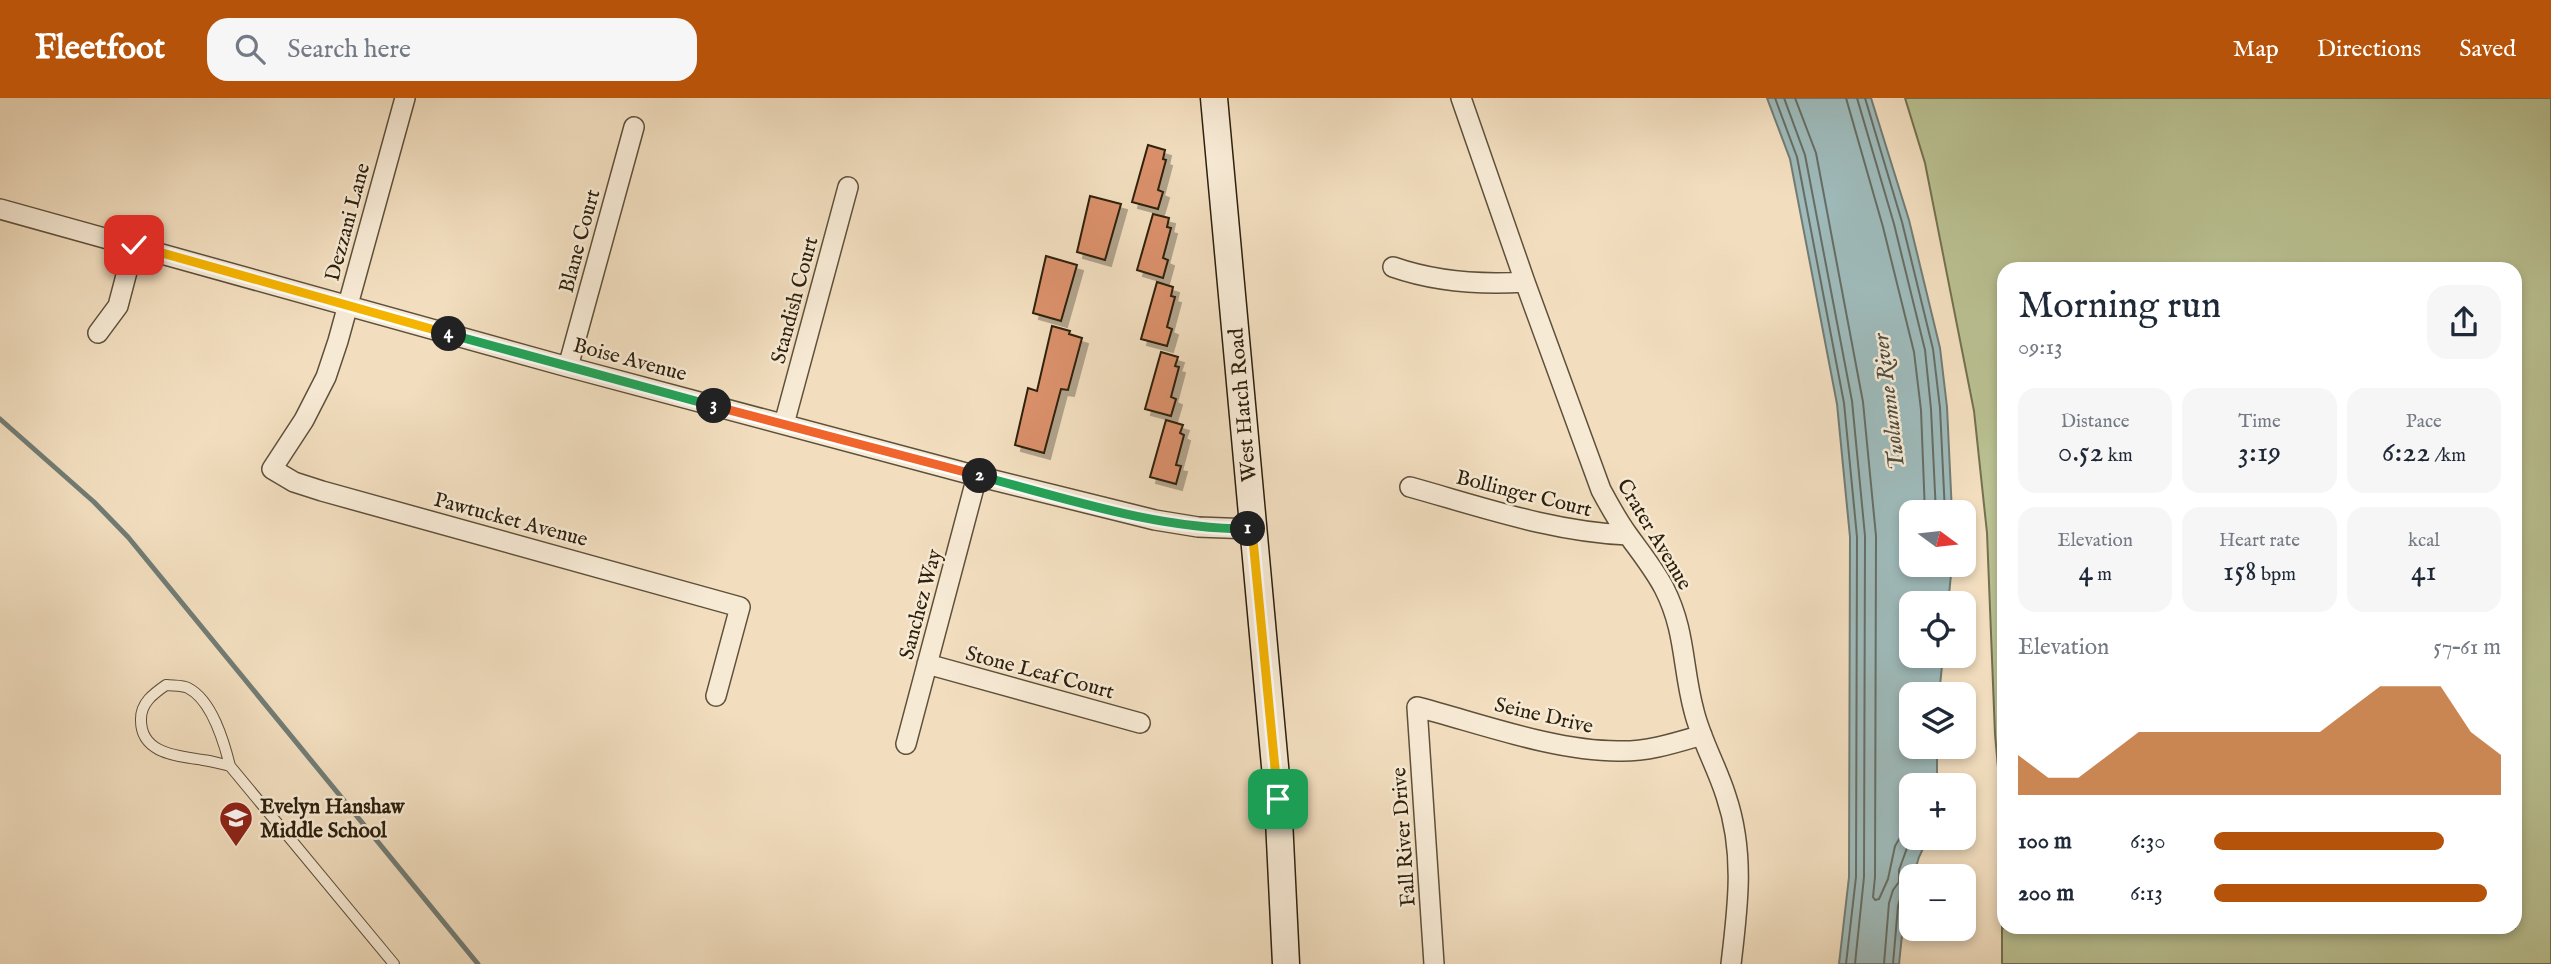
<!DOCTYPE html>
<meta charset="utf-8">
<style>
:root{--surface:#fff;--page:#f6f6f7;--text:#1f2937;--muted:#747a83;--accent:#b45309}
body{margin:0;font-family:"IM FELL English",serif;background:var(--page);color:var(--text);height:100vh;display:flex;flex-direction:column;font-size:26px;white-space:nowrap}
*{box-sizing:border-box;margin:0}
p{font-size:23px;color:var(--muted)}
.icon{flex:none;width:38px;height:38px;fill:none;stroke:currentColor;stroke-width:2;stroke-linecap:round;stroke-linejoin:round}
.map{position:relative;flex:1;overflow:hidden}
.panel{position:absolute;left:1997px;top:164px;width:525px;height:672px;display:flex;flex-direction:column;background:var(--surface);border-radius:21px;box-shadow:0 4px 10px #0003}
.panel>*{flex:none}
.needle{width:46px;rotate:105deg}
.tools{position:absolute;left:1899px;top:402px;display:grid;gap:14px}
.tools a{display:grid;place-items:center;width:77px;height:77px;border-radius:14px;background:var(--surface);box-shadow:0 4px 10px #0003;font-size:35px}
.pin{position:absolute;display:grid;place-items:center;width:60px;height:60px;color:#fff;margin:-30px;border-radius:14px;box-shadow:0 4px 10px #0006}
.km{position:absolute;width:35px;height:35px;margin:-18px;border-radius:50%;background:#222;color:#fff;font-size:19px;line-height:35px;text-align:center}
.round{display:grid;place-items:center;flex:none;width:74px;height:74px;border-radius:21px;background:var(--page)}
.headline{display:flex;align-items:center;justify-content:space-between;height:119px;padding:0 21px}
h1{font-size:38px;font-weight:600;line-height:52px}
.stats{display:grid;grid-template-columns:repeat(3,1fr);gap:10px;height:119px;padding:7px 21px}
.stats div{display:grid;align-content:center;border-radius:18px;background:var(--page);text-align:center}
.stats b{font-size:30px;font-weight:600}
.stats small{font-size:19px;font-weight:400}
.stats p{font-size:19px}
.chart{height:196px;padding:14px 21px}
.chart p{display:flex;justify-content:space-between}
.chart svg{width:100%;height:126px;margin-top:7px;fill:var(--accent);opacity:.7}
ul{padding:0 21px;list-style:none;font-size:23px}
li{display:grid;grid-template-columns:112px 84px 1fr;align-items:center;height:52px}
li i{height:18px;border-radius:9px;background:var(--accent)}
header{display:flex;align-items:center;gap:42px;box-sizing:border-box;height:98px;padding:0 35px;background:var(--accent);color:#fff}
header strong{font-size:33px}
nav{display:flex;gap:38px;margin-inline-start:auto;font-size:24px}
.search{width:490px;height:63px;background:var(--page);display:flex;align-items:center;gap:18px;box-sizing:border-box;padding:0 24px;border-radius:21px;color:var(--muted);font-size:26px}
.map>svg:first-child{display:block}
.green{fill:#bac192;stroke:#747050;stroke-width:2;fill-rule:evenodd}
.water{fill:#9ebaba;stroke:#717c75;stroke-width:2}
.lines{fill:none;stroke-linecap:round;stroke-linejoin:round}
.shore{stroke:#666d64;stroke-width:2}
.stream{stroke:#717c75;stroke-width:5}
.building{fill:#db916c;stroke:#2d200d;stroke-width:2;filter:url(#shadow)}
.service-casing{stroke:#5e503a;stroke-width:12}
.minor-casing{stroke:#5e503a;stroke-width:22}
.secondary-casing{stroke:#2d200d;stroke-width:29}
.service{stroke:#f7ead5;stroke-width:10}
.minor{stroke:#f7ead5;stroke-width:19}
.secondary{stroke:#f7ead5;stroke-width:26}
.split-1-casing{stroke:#fff;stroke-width:14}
.split-2-casing{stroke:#fff;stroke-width:14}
.split-3-casing{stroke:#fff;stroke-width:14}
.split-4-casing{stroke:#fff;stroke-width:14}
.split-5-casing{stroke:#fff;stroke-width:14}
.split-1{stroke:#f5b400;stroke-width:9}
.split-2{stroke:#22a559;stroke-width:9}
.split-3{stroke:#f0652b;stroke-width:9}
.split-4{stroke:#22a559;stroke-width:9}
.split-5{stroke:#f5b400;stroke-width:9}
.labels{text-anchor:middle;stroke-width:5;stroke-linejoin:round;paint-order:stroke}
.street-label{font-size:21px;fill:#2d200d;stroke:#f7ead5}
.poi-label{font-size:21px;font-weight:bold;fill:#2d200d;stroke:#f7ead5;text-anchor:start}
.water-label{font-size:23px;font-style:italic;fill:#4f4e41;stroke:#f7ead5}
</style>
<header>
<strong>Fleetfoot</strong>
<div class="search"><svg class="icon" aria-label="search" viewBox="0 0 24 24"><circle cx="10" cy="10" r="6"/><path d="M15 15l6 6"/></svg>Search here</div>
<nav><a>Map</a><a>Directions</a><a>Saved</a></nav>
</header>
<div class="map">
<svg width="2551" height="866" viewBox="0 0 2551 866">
<defs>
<filter id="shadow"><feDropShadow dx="6" dy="6" stdDeviation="0" flood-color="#0004"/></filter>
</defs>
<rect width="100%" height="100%" fill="#f2debf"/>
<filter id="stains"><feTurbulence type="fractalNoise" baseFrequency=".00286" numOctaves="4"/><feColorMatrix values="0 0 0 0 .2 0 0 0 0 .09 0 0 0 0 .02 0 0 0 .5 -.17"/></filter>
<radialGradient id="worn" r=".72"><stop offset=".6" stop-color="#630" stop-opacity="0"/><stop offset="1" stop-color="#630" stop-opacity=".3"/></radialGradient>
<path class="green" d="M1905 0H2551V866H2002V715L1995 636 1987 435 1974 313 1925 65ZM2004 172H2515V830H2004Z"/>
<path class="water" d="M1767 0H1871L1909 122 1940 250 1947 309 1952 415H1911V467H1952L1948 506H1911V558H1943L1939 597H1911V649H1937V679L1934 688H1911V740H1928L1919 759 1913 779H1911L1905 809 1899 866H1839L1849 779 1850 439 1837 306 1790 61Z"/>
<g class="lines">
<path class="shore" d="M1775 0 1797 59 1844 305 1857 439 1856 779 1846 866
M1784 0 1805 57 1852 303 1865 438 1864 779 1855 866
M1795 0 1816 55 1863 304 1876 438 1875 779 1873 799 1875 802 1879 801 1888 781 1895 748 1911 721
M1846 0 1883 129 1914 254 1921 312 1925 415
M1857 0 1894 126 1925 252 1931 311 1936 415
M1865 0 1902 124 1933 251 1940 310 1945 415
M1884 866 1889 805 1893 792 1899 784V772L1911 739
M1893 866 1898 808 1902 794 1911 789"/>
<path class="stream" d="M0 321 94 404 128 439 478 866"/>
</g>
<path class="building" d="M1148 47 1165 52 1163 61 1166 62 1158 92 1163 94 1158 111 1132 104Z
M1090 98 1121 106 1105 162 1077 154Z
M1153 116 1169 120 1167 129 1171 130 1163 160 1168 162 1163 180 1137 172Z
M1046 158 1077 167 1061 223 1033 215Z
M1157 184 1173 189 1171 198 1175 199 1167 229 1172 231 1167 248 1141 241Z
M1052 228 1070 233 1069 236 1082 240 1068 292 1061 291 1044 355 1015 347 1028 290 1037 293Z
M1161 254 1178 259 1175 268 1179 269 1171 299 1176 301 1171 318 1145 311Z
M1166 322 1183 327 1180 335 1184 337 1176 367 1181 368 1176 386 1150 379Z"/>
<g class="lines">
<g class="service-casing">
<path id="service" d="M230 668C221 666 212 663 203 662 178 658 140 656 141 621 141 605 153 596 166 587 173 588 182 587 188 590 212 602 224 644 230 668L394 866"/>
</g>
<g class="minor-casing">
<path id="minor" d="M405 0 338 243 326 279 304 322 272 371 294 384 322 393 740 509 716 598
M1461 0 1525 184 1601 392C1609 407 1618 423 1628 437 1641 455 1654 471 1664 490 1686 533 1682 569 1694 613 1701 642 1717 669 1726 698 1745 754 1738 808 1731 866
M0 111 568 269 977 378 1155 422 1198 429 1252 431
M1393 169C1436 184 1479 187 1525 184
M98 235 118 208 134 147
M568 269 634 29
M784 326 848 89
M1410 389C1482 409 1553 434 1628 437
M927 566 1140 625
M906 646 977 378
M1434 866 1417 609C1479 625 1554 653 1618 653 1647 654 1675 645 1702 637"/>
</g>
<g class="secondary-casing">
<path id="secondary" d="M1214 0 1278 701 1286 866"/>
</g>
<use href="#service" class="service"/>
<use href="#minor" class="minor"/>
<use href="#secondary" class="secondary"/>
</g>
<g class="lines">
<g class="split-1-casing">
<path id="split-1" d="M1248 431H1252L1278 701"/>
</g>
<g class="split-2-casing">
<path id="split-2" d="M980 378C1068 401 1157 431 1248 431"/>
</g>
<g class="split-3-casing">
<path id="split-3" d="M714 308 980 378"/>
</g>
<g class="split-4-casing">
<path id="split-4" d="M449 236 714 308"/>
</g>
<g class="split-5-casing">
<path id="split-5" d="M134 147 449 236"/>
</g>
<use href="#split-1" class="split-1"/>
<use href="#split-2" class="split-2"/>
<use href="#split-3" class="split-3"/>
<use href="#split-4" class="split-4"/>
<use href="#split-5" class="split-5"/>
</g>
<defs>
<g id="school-pin" transform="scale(1.75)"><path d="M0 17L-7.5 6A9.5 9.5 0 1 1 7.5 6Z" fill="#8f2418" stroke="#f7ead5"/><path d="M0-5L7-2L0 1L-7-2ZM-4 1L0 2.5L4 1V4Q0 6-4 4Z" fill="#fff"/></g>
</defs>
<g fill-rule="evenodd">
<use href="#school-pin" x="236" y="720"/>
</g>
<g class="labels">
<g class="street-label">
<text transform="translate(347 124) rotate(-75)" y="7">Dezzani Lane</text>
<text transform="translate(579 143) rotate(-75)" y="7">Blane Court</text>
<text transform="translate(794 202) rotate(-75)" y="7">Standish Court</text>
<text transform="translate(630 261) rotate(15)" y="7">Boise Avenue</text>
<text transform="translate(1242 307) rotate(-95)" y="7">West Hatch Road</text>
<text transform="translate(1524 395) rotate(14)" y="7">Bollinger Court</text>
<text transform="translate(511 421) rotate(15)" y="7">Pawtucket Avenue</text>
<text transform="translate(1655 436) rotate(59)" y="7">Crater Avenue</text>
<text transform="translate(920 506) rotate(-75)" y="7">Sanchez Way</text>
<text transform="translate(1040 574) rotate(15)" y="7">Stone Leaf Court</text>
<text transform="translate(1544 617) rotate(13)" y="7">Seine Drive</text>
<text transform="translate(1403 739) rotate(-94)" y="7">Fall River Drive</text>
</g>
<g class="poi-label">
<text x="260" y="715">Evelyn Hanshaw<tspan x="260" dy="24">Middle School</tspan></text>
</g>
<g class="water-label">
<text transform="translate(1888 304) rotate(-97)" y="8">Tuolumne River</text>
</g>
</g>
<rect width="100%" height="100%" filter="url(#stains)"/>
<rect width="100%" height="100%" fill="url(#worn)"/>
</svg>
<div class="tools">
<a><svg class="needle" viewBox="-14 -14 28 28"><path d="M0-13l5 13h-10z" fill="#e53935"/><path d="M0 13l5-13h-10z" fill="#747a83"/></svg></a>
<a><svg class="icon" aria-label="locate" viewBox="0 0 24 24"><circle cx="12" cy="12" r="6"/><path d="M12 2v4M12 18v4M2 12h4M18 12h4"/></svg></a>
<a><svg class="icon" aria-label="layers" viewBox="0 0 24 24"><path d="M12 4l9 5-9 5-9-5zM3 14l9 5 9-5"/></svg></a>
<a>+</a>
<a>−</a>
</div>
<div class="pin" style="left:1278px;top:701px;background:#1e9e55"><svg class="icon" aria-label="arrive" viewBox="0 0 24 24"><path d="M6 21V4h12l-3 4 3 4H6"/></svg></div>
<div class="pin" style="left:134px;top:147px;background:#d93025"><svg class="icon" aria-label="check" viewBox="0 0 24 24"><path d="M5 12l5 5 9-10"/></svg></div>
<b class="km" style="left:1248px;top:431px">1</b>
<b class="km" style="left:980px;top:378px">2</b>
<b class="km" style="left:714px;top:308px">3</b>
<b class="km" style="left:449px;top:236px">4</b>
<section class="panel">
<div class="headline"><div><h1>Morning run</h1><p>09:13</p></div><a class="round"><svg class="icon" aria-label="share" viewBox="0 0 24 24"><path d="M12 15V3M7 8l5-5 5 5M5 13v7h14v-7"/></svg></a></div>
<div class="stats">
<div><p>Distance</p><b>0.52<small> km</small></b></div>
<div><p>Time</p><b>3:19</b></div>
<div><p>Pace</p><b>6:22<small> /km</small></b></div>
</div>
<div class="stats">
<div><p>Elevation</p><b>4<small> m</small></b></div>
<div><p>Heart rate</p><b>158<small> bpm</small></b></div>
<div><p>kcal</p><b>41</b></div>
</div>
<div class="chart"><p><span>Elevation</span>57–61 m</p>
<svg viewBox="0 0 160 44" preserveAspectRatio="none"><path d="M0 44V30L10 38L20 38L30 30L40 22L50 22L60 22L70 22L80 22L90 22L100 22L110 14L120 6L130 6L140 6L150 22L160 30V44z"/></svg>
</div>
<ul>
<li><b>100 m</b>6:30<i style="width:80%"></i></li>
<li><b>200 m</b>6:13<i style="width:95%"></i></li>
</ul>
</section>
</div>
